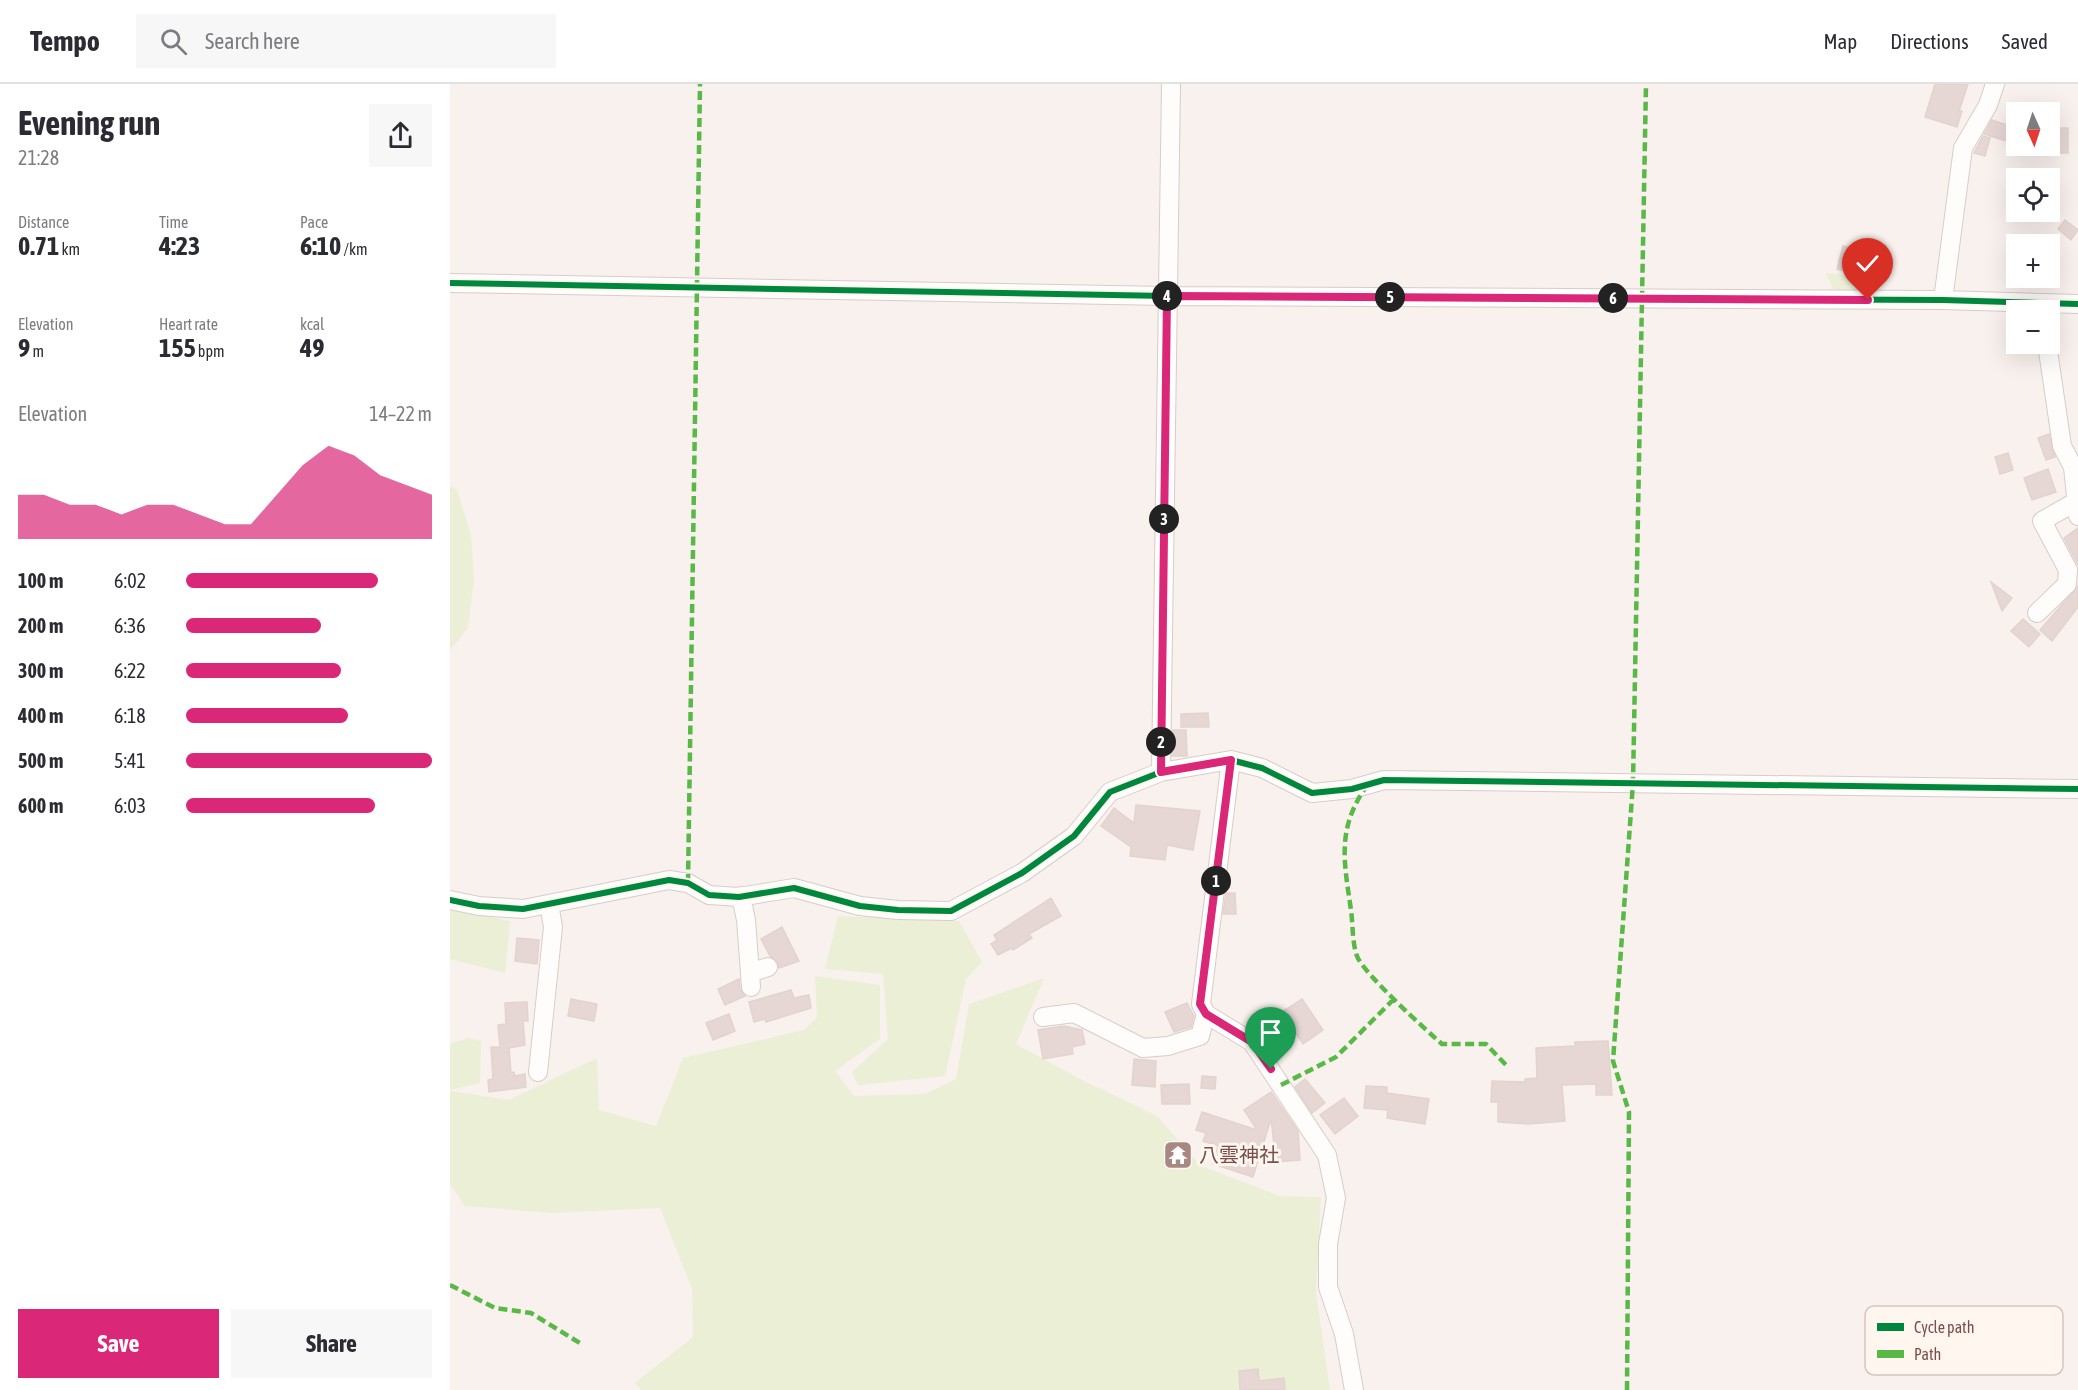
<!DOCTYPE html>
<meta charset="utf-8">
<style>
:root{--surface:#fff;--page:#f7f7f7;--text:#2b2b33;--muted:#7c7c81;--line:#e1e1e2;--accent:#db2777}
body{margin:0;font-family:"Asap Condensed","Noto Sans JP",sans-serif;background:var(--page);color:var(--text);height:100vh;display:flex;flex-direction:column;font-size:22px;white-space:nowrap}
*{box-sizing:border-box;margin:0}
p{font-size:20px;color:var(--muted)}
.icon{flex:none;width:33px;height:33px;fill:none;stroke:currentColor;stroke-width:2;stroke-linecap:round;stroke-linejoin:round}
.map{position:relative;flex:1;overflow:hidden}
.side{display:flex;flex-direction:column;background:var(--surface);width:450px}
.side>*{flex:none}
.needle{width:39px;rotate:177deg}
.tools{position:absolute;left:1556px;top:18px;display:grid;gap:12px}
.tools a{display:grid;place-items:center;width:54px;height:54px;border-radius:0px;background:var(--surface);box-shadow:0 6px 24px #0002;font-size:30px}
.pin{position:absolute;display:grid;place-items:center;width:51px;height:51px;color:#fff;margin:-62px -26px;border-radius:50% 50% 50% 0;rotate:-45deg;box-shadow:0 0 6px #0007}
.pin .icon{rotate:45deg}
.km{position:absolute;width:30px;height:30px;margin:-15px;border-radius:50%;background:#222;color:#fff;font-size:16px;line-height:30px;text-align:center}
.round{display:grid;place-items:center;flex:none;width:63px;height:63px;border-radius:0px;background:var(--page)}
.head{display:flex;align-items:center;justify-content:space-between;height:102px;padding:0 18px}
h1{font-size:33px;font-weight:700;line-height:45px}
.figures{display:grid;grid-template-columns:repeat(3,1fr);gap:9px;height:102px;padding:6px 18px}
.figures div{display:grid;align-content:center}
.figures b{font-size:26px;font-weight:700}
.figures small{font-size:16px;font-weight:400}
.figures p{font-size:16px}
.chart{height:168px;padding:12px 18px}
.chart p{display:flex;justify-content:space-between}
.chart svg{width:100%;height:108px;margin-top:6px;fill:var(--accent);opacity:.7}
.action{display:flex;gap:12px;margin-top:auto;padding:12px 18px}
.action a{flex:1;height:69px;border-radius:0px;background:var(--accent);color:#fff;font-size:24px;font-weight:700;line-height:69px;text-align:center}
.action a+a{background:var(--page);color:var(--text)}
ul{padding:0 18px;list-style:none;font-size:20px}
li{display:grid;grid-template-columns:96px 72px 1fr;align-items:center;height:45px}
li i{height:15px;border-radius:8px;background:var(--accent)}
header{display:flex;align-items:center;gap:36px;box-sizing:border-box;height:84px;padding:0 30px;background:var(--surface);border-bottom:2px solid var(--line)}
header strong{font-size:28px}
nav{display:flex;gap:33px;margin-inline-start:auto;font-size:21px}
.search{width:420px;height:54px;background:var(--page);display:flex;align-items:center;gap:15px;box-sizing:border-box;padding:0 21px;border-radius:0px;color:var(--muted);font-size:22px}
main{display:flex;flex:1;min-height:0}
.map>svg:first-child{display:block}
.green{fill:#ebefd6}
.building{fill:#e6d7d4;stroke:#e3d3ce;stroke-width:1.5}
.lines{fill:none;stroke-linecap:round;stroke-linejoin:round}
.minor-casing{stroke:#d8ccca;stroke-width:20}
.minor{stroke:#fefdfc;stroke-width:18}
.quiet{stroke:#58b947;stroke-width:4.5;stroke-dasharray:9 4.5;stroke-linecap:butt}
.cycleway-casing{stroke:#fff6f0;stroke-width:10}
.cycleway{stroke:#00873e;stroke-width:6}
.route-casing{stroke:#fff;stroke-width:12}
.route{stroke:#db2777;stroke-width:8}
.labels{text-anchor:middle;stroke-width:6;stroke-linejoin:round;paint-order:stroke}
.poi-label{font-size:20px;fill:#7b4f49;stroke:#fff6f0;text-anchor:start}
.key{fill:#fff6f0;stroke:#d7c4be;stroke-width:1.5}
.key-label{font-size:16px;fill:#7b4f49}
</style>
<header>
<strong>Tempo</strong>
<div class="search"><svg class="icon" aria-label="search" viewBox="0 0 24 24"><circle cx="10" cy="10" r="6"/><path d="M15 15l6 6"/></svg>Search here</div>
<nav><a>Map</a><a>Directions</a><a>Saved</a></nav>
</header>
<main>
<section class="side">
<div class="head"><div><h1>Evening run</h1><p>21:28</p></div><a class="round"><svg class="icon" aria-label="share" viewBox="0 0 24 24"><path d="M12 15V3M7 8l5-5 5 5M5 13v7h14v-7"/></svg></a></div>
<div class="figures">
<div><p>Distance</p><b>0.71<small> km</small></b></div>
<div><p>Time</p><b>4:23</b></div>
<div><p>Pace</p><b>6:10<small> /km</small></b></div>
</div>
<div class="figures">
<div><p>Elevation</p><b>9<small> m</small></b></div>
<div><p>Heart rate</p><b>155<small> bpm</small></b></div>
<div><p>kcal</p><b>49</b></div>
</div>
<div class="chart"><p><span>Elevation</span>14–22 m</p>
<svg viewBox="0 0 160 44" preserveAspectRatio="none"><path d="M0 44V26L10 26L20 30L30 30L40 34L50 30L60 30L70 34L80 38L90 38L100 26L110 14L120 6L130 10L140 18L150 22L160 26V44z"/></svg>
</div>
<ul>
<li><b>100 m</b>6:02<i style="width:78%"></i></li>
<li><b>200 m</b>6:36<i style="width:55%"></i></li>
<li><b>300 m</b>6:22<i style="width:63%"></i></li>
<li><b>400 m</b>6:18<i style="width:66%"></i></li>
<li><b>500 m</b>5:41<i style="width:100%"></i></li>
<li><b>600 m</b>6:03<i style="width:77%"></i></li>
</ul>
<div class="action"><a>Save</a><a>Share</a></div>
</section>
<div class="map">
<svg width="1628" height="1306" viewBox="0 0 1628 1306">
<rect width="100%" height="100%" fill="#f9f1ed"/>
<path class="green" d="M1416 167 1423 169C1424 183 1424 194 1419 207L1390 210 1383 205 1376 189 1409 193Z
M0 402 7 406 21 451 24 495 18 544 0 566Z
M0 824 60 837 55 889 0 875Z
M388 832 509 837 532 878 516 895 495 992 408 1001 402 988 438 955 433 890 375 885Z
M365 892 430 901V955L385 987 404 1012 475 1010 506 995 519 920 594 894 566 960 628 994 707 1032 751 1082 830 1112 871 1113 866 1208 880 1306H191L185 1299 243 1253 242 1205 210 1124 102 1129 15 1122 0 1100V1007L59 1016 147 974 149 1026 206 1042 233 974 354 946 367 933Z
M18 954 31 957 30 999 0 1006V960Z"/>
<path class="building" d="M1485 0H1518L1509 27H1512L1507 43 1475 33Z
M1542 36 1566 44V60L1534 50Z
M1606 44H1618V69H1606Z
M1533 52 1540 54 1535 72 1524 69Z
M1615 136 1628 146 1621 156 1608 145Z
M1393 162 1413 167 1407 190 1387 185Z
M1599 350 1605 373 1596 376 1588 354Z
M1558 369 1563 386 1550 390 1545 373Z
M1598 385 1606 408 1582 416 1574 394Z
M1628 444V481L1614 454Z
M1541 498 1562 514 1552 527Z
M1628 502V523L1602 557 1590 546Z
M1573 535 1590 550 1579 563 1561 547Z
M758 629 759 643H731V630Z
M723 646H736L737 672H722Z
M686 721 750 727 743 766 717 761 715 776 680 772 681 763 651 742 664 724 684 739Z
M776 809H785L786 830H773Z
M601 814 611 832 579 850 582 854 563 866 562 864 548 871 541 860 547 856 544 851Z
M332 843 349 877 329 884 328 879 320 872 311 855Z
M67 854 89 856 87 880 65 877Z
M289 895 290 904 295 912 275 921 268 905Z
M341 906 344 914 359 911 361 924 316 938 315 935 304 938 299 918Z
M121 915 147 920 144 937 118 932Z
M852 915 873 946 853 960 832 928Z
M77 918 78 937H73L75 961 59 964 61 989 64 988 65 992 75 990 76 1003 39 1008 38 996 43 995 41 963H50L48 941 56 940 55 919Z
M737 919 744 932 741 943 724 948 715 928Z
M279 930 285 947 263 956 256 939Z
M614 942 632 946 635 960 622 963 623 970 593 975 588 946Z
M1158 957 1162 1011H1146V1000L1112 1001 1115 1037 1078 1040 1048 1038V1018H1041L1042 997 1075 998V995L1087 994 1086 964 1125 962V958Z
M684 975 706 977 705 1003 682 1001Z
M752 992 766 993 765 1005 751 1004Z
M855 995 875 1019 862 1029 845 1003Z
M739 1000 740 1020H712L711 1001Z
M916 1002 937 1003V1009L979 1015 975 1040 937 1034 938 1026 914 1024Z
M821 1008 848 1047 850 1076 826 1078 821 1035 803 1093 763 1080 768 1062 753 1057 756 1049 746 1046 752 1028 807 1046 794 1026Z
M894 1014 908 1032 885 1050 870 1031Z
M808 1285 809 1297 834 1294 835 1306H790L789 1287Z"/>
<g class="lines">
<g class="minor-casing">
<path id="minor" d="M0 199 717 212 1493 216 1628 220
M1493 216 1513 64 1538 21 1545 0
M1597 260 1612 362 1623 383 1628 432
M1587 529 1617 500 1618 486 1592 437 1627 417
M781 676 751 920 756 930 802 958 877 1071 886 1114 878 1160V1203L894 1250 904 1306
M711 688 721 0
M291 812 296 836 301 903
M0 816 29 822 73 825 219 796 238 799 259 811 289 813 344 804 410 822 448 826 501 827 572 789 624 752 660 708 711 688 781 676 812 684 862 709 902 705 934 696 1628 705
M300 889 318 883
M593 933 624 929 693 964 718 962 750 952 756 930
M88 988 103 843 99 820"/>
</g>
<use href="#minor" class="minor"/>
<path class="quiet" d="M918 700C886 744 894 777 901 826 903 841 902 858 907 872 913 889 976 946 992 960H1036L1056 981
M238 799 250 0
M831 1001 886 973 944 915
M0 1201 45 1224 81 1229 133 1261
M1177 1306 1179 1028 1163 977 1183 699 1196 0"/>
<g class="cycleway-casing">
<path id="cycleway" d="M0 199 717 212 1493 216 1628 220
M0 816 29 822 73 825 219 796 238 799 259 811 289 813 344 804 410 822 448 826 501 827 572 789 624 752 660 708 711 688 781 676 812 684 862 709 902 705 934 696 1628 705"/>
</g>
<use href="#cycleway" class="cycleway"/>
</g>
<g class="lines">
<g class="route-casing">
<path id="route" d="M821 985 802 958 756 930 750 920 781 676 711 688 717 212 1418 216"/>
</g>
<use href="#route" class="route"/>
</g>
<defs>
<g id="temple-square" transform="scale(1.5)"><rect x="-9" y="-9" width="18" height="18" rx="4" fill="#a78882" stroke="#fff6f0"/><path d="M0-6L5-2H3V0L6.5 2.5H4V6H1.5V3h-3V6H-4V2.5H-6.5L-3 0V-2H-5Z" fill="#fff"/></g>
</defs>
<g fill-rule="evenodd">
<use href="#temple-square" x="728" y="1071"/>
</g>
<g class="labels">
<g class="poi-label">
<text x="749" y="1078">八雲神社</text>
</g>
</g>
<rect x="1415" y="1222" width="198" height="69" rx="9" class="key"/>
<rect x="1427" y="1239" width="27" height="8" fill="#00873e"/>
<rect x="1427" y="1266" width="27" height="8" fill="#58b947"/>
<g class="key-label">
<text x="1464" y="1249">Cycle path</text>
<text x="1464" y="1276">Path</text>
</g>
</svg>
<div class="tools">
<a><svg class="needle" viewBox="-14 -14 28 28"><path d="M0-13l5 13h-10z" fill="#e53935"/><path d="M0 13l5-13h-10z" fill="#7c7c81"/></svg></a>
<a><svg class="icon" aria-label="locate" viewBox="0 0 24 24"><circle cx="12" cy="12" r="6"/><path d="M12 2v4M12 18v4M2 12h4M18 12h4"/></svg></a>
<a>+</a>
<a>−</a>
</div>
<div class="pin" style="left:821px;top:985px;background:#1e9e55"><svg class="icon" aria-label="arrive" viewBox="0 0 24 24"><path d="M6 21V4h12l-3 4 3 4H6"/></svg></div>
<div class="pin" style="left:1418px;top:216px;background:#d93025"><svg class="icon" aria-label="check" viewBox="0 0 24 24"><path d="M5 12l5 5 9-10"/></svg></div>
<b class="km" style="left:766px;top:797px">1</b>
<b class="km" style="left:711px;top:658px">2</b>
<b class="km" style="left:714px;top:435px">3</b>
<b class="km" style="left:717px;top:212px">4</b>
<b class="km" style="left:940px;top:213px">5</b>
<b class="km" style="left:1163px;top:214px">6</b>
</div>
</main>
